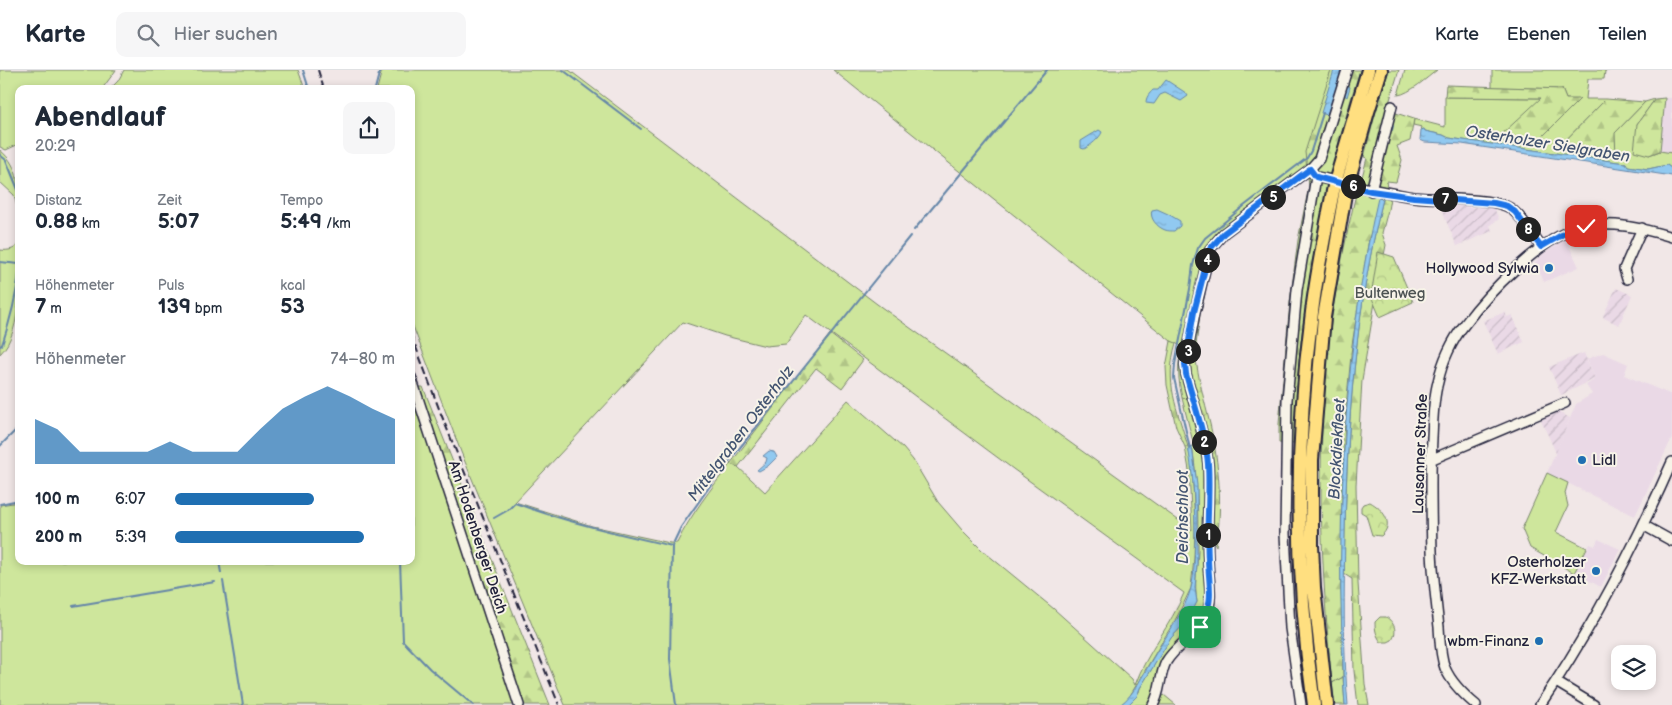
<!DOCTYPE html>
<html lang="de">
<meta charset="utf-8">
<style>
:root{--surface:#fff;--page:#f6f6f7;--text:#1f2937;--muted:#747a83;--line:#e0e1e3;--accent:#1f6fb2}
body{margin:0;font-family:"Balsamiq Sans",sans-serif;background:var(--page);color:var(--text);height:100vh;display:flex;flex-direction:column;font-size:19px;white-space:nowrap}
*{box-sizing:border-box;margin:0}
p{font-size:16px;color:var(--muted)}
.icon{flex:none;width:28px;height:28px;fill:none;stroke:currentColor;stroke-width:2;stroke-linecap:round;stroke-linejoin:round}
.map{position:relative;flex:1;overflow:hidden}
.details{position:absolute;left:15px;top:15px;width:400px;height:480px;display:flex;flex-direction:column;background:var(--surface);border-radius:10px;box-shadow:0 2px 8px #0003}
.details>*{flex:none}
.fabs{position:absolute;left:1611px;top:575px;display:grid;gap:10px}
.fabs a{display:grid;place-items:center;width:45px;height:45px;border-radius:10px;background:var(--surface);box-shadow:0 2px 8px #0003;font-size:25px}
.pin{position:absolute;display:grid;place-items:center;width:42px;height:42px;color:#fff;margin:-21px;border-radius:10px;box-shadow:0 2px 8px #0006}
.km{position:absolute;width:25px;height:25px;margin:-12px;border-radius:50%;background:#222;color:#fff;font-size:14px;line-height:25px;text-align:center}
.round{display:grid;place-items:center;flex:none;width:52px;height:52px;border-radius:10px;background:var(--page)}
.summary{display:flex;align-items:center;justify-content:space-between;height:85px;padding:0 20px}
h1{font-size:28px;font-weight:800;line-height:38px}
.figures{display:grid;grid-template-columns:repeat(3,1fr);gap:8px;height:85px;padding:5px 20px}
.figures div{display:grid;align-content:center}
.figures b{font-size:21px;font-weight:800}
.figures small{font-size:14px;font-weight:400}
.figures p{font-size:14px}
.chart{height:140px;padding:10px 20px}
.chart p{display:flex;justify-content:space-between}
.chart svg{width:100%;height:90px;margin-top:5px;fill:var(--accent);opacity:.7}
ul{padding:0 20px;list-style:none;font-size:16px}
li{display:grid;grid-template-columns:80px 60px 1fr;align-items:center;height:38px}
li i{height:12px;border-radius:6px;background:var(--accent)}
header{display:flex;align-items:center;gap:30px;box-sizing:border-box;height:70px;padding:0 25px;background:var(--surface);border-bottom:1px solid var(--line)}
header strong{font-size:24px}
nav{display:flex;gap:28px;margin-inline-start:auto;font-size:18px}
.search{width:350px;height:45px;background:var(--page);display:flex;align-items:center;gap:12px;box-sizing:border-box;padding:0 18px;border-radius:10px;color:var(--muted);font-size:19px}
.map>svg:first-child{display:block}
.built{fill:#ead9e6}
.industrial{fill:url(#industrial-furrows)}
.grass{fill:#cee69c;stroke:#78846c;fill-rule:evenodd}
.forest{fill:url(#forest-firs);stroke:#78846c}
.park{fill:url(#park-crowns);stroke:#78846c}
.water{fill:url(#water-ripples);stroke:#6586a8}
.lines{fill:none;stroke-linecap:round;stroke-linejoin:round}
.stream{stroke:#6586a8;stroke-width:2}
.minor-casing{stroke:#22223b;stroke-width:12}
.highway-casing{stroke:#22223b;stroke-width:16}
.minor{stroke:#f7f3e8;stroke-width:9}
.highway{stroke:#ffdf80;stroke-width:12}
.rail{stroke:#22223b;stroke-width:2;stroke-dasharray:8 4;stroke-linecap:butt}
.highway-bridge-casing{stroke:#22223b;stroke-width:16;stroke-linecap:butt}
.highway-bridge{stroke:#ffdf80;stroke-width:12}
.route-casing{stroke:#fff;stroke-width:10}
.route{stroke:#1a73e8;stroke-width:6}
.poi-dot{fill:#1f6fb2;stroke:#f7f3e8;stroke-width:2}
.labels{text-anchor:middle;stroke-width:4;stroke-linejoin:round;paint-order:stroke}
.poi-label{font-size:15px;fill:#22223b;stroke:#f7f3e8;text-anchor:end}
.park-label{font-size:15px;fill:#4d5353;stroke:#f7f3e8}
.street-label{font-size:15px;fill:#22223b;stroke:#f7f3e8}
.water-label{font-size:16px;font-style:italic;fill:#435471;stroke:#f7f3e8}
</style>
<header>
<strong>Karte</strong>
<div class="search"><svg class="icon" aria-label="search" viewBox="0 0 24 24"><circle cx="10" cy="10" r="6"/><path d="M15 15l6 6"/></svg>Hier suchen</div>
<nav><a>Karte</a><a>Ebenen</a><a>Teilen</a></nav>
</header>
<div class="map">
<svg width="1672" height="635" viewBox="0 0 1672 635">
<defs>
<pattern id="industrial-furrows" width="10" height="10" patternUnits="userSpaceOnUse" patternTransform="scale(1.25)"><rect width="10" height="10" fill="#ead9e6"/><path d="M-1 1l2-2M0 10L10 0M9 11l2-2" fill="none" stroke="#c8bac6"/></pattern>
<pattern id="forest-firs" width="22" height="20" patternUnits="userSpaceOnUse" patternTransform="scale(1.25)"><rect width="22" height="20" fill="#cee69c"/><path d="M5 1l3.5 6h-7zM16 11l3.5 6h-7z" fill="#b1c587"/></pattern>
<pattern id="park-crowns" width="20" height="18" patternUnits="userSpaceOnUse" patternTransform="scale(1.25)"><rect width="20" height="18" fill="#cee69c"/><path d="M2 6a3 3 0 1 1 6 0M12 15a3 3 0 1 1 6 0" fill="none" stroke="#b1c587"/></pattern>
<pattern id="water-ripples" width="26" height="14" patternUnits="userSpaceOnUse" patternTransform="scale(1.25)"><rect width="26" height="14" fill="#91c9f0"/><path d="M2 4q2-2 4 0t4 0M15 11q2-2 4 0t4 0" fill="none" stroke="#7daccf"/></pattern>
</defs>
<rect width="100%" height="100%" fill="#f1e7e7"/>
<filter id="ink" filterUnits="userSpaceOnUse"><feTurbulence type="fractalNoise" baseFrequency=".02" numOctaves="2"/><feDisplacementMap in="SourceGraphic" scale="10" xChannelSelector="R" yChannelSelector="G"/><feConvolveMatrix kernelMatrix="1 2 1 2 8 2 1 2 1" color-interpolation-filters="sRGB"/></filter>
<g filter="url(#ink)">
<path class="built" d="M1665 28H1672V83L1660 81Z
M1566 169 1579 197 1544 212 1535 192 1543 184Z
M1603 283 1628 294 1624 305 1672 325V368L1635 446 1547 403 1576 334 1592 324 1586 315 1595 309 1587 289Z
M1598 469 1620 479 1601 517 1574 503 1590 474 1595 476Z"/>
<path class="industrial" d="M1446 135 1494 138 1499 149 1490 155 1492 161 1457 176 1440 137Z
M1616 218 1632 225 1619 255 1604 248 1603 246Z
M1505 242 1507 247 1512 245 1524 272 1498 284 1483 251Z
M1584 283 1595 309 1561 325 1549 297Z
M1559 342 1570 348 1556 383 1541 350Z"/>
<path class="grass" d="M0 0H116L102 19H19V74L6 80 0 77Z
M124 0H298L305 19H110L118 11Z
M382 0H569L877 234 1192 460 1189 400 1185 377H1188L1192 395 1195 456 1194 488 1191 518 1178 545 1128 629 1120 635H565L461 382 411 251V19H377ZM806 245 1013 399 1184 523C1171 555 1147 582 1135 615L1132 609 1054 539 982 480 962 460 938 432 913 390 903 378 848 330 765 422 738 397 730 394C711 419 691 444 677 473H670L592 456 515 432 683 252 725 266 766 276 786 274Z
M833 0H1331L1307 97 1207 178 1197 220 1205 224 1200 244 1195 283 1171 271Z
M1405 0H1412L1413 1 1417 0H1437C1428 7 1409 24 1398 25Z
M1492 0H1616L1605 1 1604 9H1588L1586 29H1606L1558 78 1615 63 1645 32 1655 29 1637 54 1649 85 1660 81 1672 83V99L1667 95 1648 99 1627 96 1626 93 1618 92 1449 68 1443 65 1425 61 1424 59 1421 60 1422 57 1413 55 1414 49 1445 57V27L1541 28 1534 75 1579 30 1566 29 1562 19 1492 17Z
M0 80C21 97 19 121 19 145L14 125 0 112Z
M19 170C19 201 24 261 0 284V180C8 181 18 180 19 170Z
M411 316 515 635H0V435L19 432V491H411Z
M1182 328 1188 329 1203 383 1208 524 1202 549 1176 576 1150 635H1128L1139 622 1140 618 1171 568 1175 563 1197 532C1194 515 1197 499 1198 482 1198 446 1198 411 1192 376H1194Z
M1547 403 1568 413 1565 423 1568 436 1556 462 1587 478 1574 503 1530 478 1522 459Z
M1343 607 1345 635H1335L1332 613Z
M1164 625 1176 635H1156Z"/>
<path class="forest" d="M1331 0H1360C1336 76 1317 154 1306 233 1299 280 1296 327 1294 374L1279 373V354L1290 232 1298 170 1309 116 1305 82Z
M1389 0H1399L1389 33 1394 35 1393 42 1414 49 1410 71 1397 76 1402 90 1396 112 1387 111 1385 126 1390 128 1388 140 1382 163 1386 175 1376 226 1362 310 1356 415 1358 513 1365 614 1369 635H1358L1354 601 1352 509 1344 504C1346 378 1352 252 1383 129L1369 168 1352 275 1345 348 1342 425 1341 512 1343 607 1332 613C1322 512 1317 410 1325 309 1330 240 1344 174 1360 107H1362L1367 88 1364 87 1376 41Z
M1446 15 1562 19 1566 29H1580L1534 75 1502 71V64L1541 28 1445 27Z
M1665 28 1660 81 1649 85 1634 81 1637 54 1655 29Z
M1606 29 1645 32 1615 63 1616 86 1558 78Z
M830 264 863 290 842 318 816 298 738 397 730 394Z
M1171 271 1176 273C1164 313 1177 338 1188 377H1185L1176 357 1167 315 1166 297Z
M1182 276 1185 278 1188 329 1182 328C1178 308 1177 296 1182 276Z
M1190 280 1195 283C1198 307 1204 330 1210 354 1219 393 1223 436 1216 476L1213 470V399L1209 373 1189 306Z
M419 317H423L550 635H523Z"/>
<path class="park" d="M1378 182 1394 187 1413 232 1380 247 1371 226Z
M1370 432C1383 439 1395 454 1381 466L1372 465 1366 445 1361 442V437L1363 434Z
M1380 547H1386C1394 552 1398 561 1392 570L1388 572H1381C1376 565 1375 560 1375 552Z"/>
<path class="water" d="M1334 0H1342L1338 14 1350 17 1347 27 1339 21H1335L1327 45 1321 43Z
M1166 10 1186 23 1188 26 1181 31 1165 23 1160 25 1154 34 1146 33C1146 27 1149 24 1153 20H1158Z
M1424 59 1425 61 1443 65 1449 68 1618 92 1626 93 1628 96 1648 99 1667 95 1672 99V106L1462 74 1425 72 1420 70 1421 60Z
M1099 60 1102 62C1100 68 1090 76 1084 79L1081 78V71Z
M1378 128 1383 129C1356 238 1347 351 1345 464 1344 521 1343 579 1348 635H1345C1343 614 1343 592 1342 570 1341 536 1340 502 1341 468 1343 353 1352 240 1378 128Z
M1157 139 1168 144 1180 151V156L1174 161C1171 161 1168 161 1165 160 1157 157 1149 148 1152 140Z
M1192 376 1197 415V494L1195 518 1197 532 1188 550 1171 568 1140 618 1137 626 1128 635H1120C1135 624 1143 604 1153 588 1165 567 1185 541 1191 518 1195 503 1194 487 1195 472 1195 440 1194 408 1188 377Z
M769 381 774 382 777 387 768 396 759 401 757 400 766 392 767 388 763 386Z"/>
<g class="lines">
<path class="stream" d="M303 0 309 19
M563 0 641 59
M375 19 380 0
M1392 60 1393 56
M0 85 6 90 19 122
M914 160 1047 0
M0 192 19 194
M0 276 2 275C10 251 16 228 19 203
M0 376 19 357
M1190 379 1174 308 1175 294 1190 219 1193 195 1198 178 1205 168 1244 136 1307 88 1311 81 1323 43
M0 434 19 430
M494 448 508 440 515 433C566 452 619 464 672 476
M219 491 221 503
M400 491 403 571 430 599 473 635
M223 511 243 635
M73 536 215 512
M676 635 670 589 672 476 681 457 717 406 910 166"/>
<g class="minor-casing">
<path id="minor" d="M1313 103 1316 107C1350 114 1381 122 1414 127 1441 130 1483 127 1506 136 1519 141 1533 165 1541 177
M1371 121 1392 36
M1627 209 1624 199 1642 158
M411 307 519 635
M1430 390 1565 333
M1643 455 1672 471
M1556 612 1594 635
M1153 635C1161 622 1159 606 1166 592 1177 574 1197 565 1206 546 1214 528 1208 508 1208 489 1206 457 1210 425 1208 393 1205 366 1193 331 1186 304L1185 294 1195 242 1210 179 1224 163 1310 99 1319 89 1347 0
M1301 635 1290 558 1285 464 1287 330 1297 220 1316 107
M1476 635C1464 625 1451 612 1445 598 1440 585 1440 570 1439 557 1436 531 1433 506 1432 481 1431 443 1430 406 1432 368 1433 349 1433 330 1438 312 1442 292 1452 270 1465 254 1487 224 1543 166 1579 158 1610 150 1642 158 1672 167
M1540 635C1592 559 1635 476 1672 392"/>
</g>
<g class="highway-casing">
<path id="highway" d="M1336 109 1368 0
M1348 112 1367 45 1381 0
M1314 635C1295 505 1295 372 1312 242 1317 200 1326 158 1334 116
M1327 635 1314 518 1312 475V390L1324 247 1346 118"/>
</g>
<use href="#minor" class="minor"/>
<use href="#highway" class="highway"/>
<path class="rail" d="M318 0 324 19
M411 264 441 344 559 635"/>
<g class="highway-bridge-casing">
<path id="highway-bridge" d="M1334 116 1336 109
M1346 118 1348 112"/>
</g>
<use href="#highway-bridge" class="highway-bridge"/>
</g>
</g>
<g class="lines" filter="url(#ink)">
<g class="route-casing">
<path id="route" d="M1200 557C1215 530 1209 518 1208 490 1206 458 1210 426 1208 394 1206 366 1193 331 1186 304L1185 294 1194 242 1210 179 1224 163 1310 99 1316 107 1371 121 1414 127 1494 133 1507 136 1515 142 1541 177 1565 163 1586 156"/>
</g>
<use href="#route" class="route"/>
</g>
<g class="poi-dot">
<circle cx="1549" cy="198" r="5"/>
<circle cx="1582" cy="390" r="5"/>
<circle cx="1596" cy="501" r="5"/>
<circle cx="1539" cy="571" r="5"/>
</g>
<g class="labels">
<g class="poi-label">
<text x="1539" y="203">Hollywood Sylwia</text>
<text x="1592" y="395" text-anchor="start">Lidl</text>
<text x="1586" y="497">Osterholzer<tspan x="1586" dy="17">KFZ-Werkstatt</tspan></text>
<text x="1529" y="576">wbm-Finanz</text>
</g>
<g class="park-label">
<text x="1390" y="228">Bultenweg</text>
</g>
<g class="street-label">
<text transform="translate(1420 384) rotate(-88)" y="5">Lausanner Straße</text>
<text transform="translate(478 467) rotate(72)" y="5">Am Hodenberger Deich</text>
</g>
<g class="water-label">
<text transform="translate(1548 73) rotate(9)" y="6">Osterholzer Sielgraben</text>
<text transform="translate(740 363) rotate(-53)" y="6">Mittelgraben Osterholz</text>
<text transform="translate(1336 379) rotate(-87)" y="6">Blockdiekfleet</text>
<text transform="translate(1182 447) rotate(-90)" y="6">Deichschloot</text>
</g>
</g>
</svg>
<div class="fabs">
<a><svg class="icon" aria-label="layers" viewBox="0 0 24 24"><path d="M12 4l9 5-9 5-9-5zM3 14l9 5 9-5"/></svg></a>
</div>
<div class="pin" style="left:1200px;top:557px;background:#1e9e55"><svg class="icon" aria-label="arrive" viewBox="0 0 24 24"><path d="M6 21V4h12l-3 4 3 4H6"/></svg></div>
<div class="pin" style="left:1586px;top:156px;background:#d93025"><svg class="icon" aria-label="check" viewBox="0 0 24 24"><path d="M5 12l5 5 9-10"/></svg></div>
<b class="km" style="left:1208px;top:465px">1</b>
<b class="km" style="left:1204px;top:372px">2</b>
<b class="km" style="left:1188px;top:281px">3</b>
<b class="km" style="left:1207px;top:190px">4</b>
<b class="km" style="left:1273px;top:127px">5</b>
<b class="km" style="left:1353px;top:116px">6</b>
<b class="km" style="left:1445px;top:129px">7</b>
<b class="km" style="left:1528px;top:159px">8</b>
<section class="details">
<div class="summary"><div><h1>Abendlauf</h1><p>20:29</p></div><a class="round"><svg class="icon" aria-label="share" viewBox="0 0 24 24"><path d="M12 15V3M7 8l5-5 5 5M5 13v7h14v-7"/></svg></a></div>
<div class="figures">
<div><p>Distanz</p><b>0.88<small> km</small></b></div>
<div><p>Zeit</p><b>5:07</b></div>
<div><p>Tempo</p><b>5:49<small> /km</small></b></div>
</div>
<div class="figures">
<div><p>Höhenmeter</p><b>7<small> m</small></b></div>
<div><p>Puls</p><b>139<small> bpm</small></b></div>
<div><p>kcal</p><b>53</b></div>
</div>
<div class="chart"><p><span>Höhenmeter</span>74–80 m</p>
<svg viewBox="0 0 160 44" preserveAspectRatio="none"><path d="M0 44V22L10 27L20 38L30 38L40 38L50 38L60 33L70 38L80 38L90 38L100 27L110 17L120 11L130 6L140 11L150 17L160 22V44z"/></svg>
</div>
<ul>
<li><b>100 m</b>6:07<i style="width:63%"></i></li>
<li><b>200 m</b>5:39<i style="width:86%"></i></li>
</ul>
</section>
</div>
